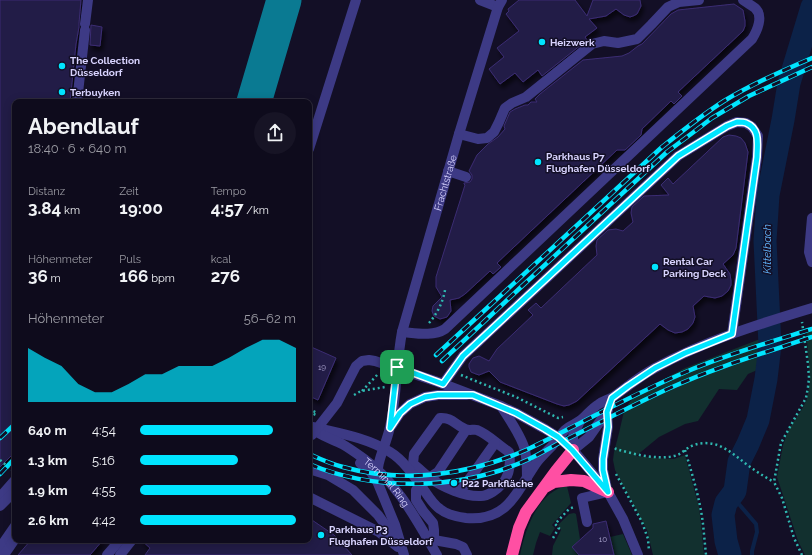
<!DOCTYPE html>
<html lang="de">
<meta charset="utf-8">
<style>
:root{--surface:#0e0b1c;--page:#171425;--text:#f1f3f6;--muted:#9b9ba3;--line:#2e2b3b;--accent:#00e5ff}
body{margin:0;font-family:Raleway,sans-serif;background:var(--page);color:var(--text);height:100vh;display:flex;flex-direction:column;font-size:15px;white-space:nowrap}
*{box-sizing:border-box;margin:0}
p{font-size:13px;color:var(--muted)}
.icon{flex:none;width:22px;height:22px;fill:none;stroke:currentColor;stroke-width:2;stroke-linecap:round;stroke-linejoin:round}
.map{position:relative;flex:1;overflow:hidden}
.sheet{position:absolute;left:12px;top:99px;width:300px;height:444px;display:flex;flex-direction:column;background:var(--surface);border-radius:8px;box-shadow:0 2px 10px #0003,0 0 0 1px var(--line)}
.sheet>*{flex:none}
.pin{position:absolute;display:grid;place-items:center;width:34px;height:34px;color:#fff;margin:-17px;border-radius:8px;box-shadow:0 2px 6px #0006}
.round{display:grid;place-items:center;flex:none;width:42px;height:42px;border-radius:21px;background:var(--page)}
.overview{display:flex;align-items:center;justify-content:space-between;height:68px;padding:0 16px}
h1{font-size:22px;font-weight:700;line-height:30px}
.stats{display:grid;grid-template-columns:repeat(3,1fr);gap:6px;height:68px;padding:4px 16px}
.stats div{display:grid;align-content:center}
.stats b{font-size:17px;font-weight:700}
.stats small{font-size:11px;font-weight:400}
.stats p{font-size:11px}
.chart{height:112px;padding:8px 16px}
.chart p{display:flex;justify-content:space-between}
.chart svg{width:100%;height:72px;margin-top:4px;fill:var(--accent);opacity:.7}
ul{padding:0 16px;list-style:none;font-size:13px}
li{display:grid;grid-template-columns:64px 48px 1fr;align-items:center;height:30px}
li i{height:10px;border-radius:5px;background:var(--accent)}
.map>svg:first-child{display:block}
.green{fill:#12302f}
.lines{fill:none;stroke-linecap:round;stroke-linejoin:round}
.stream{stroke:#0c2248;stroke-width:4}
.river{stroke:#0c2248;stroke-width:23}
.taxiway{stroke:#0a7a92;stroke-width:35}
.building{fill:#241b47;stroke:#3b2d73;filter:url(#shadow)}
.path{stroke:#2fb8b0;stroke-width:2.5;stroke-dasharray:2 3;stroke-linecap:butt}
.minor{stroke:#3d3a85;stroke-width:10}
.highway{stroke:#ff4fa3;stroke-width:12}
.rail-casing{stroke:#00e5ff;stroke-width:4.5}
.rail{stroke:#130f26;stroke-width:3;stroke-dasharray:9;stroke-linecap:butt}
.route-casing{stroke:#fff;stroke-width:8}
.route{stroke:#00e5ff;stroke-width:5}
.poi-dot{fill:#00e5ff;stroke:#130f26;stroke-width:1.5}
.labels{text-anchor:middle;stroke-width:3;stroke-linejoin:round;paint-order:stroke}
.number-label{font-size:8px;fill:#aca6d1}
.poi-label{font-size:10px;font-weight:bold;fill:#d9d4ff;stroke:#130f26;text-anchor:start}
.street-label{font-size:10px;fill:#d9d4ff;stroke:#130f26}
.water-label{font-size:11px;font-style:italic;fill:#62b6ff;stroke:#130f26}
</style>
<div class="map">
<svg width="812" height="555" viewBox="0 0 812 555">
<defs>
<filter id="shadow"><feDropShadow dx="2.5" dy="4.5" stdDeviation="2" flood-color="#0009"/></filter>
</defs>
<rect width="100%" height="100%" fill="#130f26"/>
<path class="green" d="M812 327V555H805L798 541 777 477 783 445 789 429 802 409 807 399 809 387 810 378 806 329Z
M765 337 762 368 748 374 737 390 719 389 698 421 685 424 659 437 636 456 654 458 674 459 685 455 699 507 701 523 704 555H653L647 530 615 470 613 460 614 452 619 433 624 411 629 403 637 394 649 387 685 368Z
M567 486 571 503 552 525 555 528 550 536 540 532 536 543 533 555H520C525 530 538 491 567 486Z
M574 513 576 514 580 539 572 547 579 555H552L553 546 561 530 558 525 569 514Z
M623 534 632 555H611L610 537Z"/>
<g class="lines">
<path class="stream" d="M735 491 738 503 756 524 757 532 752 551V555"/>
<path class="river" d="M730 555 726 541 723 515 726 503 735 491 739 462 748 444 758 420 766 379 770 345 765 241 768 195 783 120 789 83 812 7"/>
<path class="taxiway" d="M254 102 284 0"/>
</g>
<path class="building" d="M0 0H81L79 23V27L76 44 70 102H15V452L0 467Z
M519 0H575L587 16 593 0H640L641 6 637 14 633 16 630 17 624 15 616 9 606 16 589 19 597 28 585 37 587 40 542 76 538 70 523 82 515 73 500 84 489 69 504 57 497 48 519 31 506 14 509 11 508 9Z
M734 4 743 10 745 21V26L743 31 678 92 682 96 674 104 671 101 642 129 641 135 625 150H617L497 263 501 267 493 274 490 271 465 294 459 298 450 300 451 311 447 317 440 319 434 316 432 311 433 306 442 297 436 287V277L465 185 464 184V183L470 182 472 179V175L469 171 477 155 488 144 498 137 505 129 504 126 510 112 515 109 525 105H528L531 102H537L535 99 540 94 583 60 622 56 629 53 638 46 642 44 671 14 678 10Z
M91 25 102 27 100 46 90 45Z
M729 135 736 136 741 138 745 143 748 152 736 248 733 255 723 264 730 274 731 281V285L728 291 722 296 715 298 704 296 693 306 695 317 693 323 688 329 682 332 675 333 668 330 660 324 577 401 569 405 564 406 557 404 500 382 489 371 479 375 476 374 471 372 469 367V364L473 358 479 356 489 361 497 349 533 315 528 310 536 303 541 308 597 255 596 246 597 240 608 230 616 229 623 231 633 222 631 213 632 207 644 196 669 195 661 185 668 178 673 184 723 137Z
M309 346 336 358 318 400 309 396Z
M309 518 334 535 352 555H145L150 548 141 540H309Z
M606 521 614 555H579L572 547 593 528V524Z
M31 540H103L90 555H18Z"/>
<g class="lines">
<path class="path" d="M429 323C437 314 443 302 445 290
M461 375 478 382 516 397 558 418 563 417
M362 391 379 373
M354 395 361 391 385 387
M309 409 317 413
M309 412 316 415
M615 448 616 449C633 454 657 460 674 456 679 455 681 453 685 450 694 443 704 442 714 444 729 448 741 461 753 469 760 474 767 478 774 482
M685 450C692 474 700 499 703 524 704 534 705 545 706 555
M0 460 12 470
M616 474 642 522 648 539 649 551
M553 538 559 528 555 524 569 509 574 507
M802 555 794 538 782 498 774 482 781 443 806 398 808 387 809 378 808 364 802 322"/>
<g class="minor">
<path d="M480 0 498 7"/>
<path d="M85 24 88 0"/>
<path d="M77 102 85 30"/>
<path d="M459 134 478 139 487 138 494 132 499 122 505 108 512 103 526 97 592 44 604 41 618 43 637 39 651 25 668 7 679 2 699 0"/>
<path d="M309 149 356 0"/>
<path d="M448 171 466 177"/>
<path d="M812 218 809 252 812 262"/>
<path d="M402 332C415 333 433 337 445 329L752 39C757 31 764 16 755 8 751 5 747 3 743 0"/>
<path d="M443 384 463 356 678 156 727 126 737 122 746 123 752 127 758 136 757 157 732 334"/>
<path d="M501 406C509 419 521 435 525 450 527 459 527 468 527 478"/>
<path d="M607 412 608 427 603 459V470L607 489"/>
<path d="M440 418C452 417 455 425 465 429 469 431 474 429 477 430 488 434 499 446 509 452 511 464 510 475 502 484 498 489 488 496 481 496 465 497 442 487 430 478 424 474 419 468 413 464L414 454Z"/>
<path d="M392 425 400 413 410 404 425 397 438 395H467"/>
<path d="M309 426C337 433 366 437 390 452 405 461 416 479 426 493 430 499 434 505 440 509 446 514 458 517 466 518 509 522 517 490 537 462 542 456 547 451 552 446 556 440 560 435 565 430 570 425 576 424 581 420 587 415 592 408 599 404 603 401 608 400 613 397 627 387 640 376 655 368 704 341 759 324 812 308"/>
<path d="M466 430 438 472 429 478 416 490V500L423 511 433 523 434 530V540L456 544 463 547 467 555"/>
<path id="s1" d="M317 432C325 437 334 440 342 444 349 448 356 453 363 458 397 482 416 519 437 555"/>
<path d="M312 435 337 403 356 366 362 361 369 360 375 361 438 382 501 406 516 413 545 429 558 437 573 450 608 492 623 519 638 555"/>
<path d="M573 450 589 437 608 410"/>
<path d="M573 450V436L580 421"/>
<path d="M360 463 370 471 377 481 395 525 404 555"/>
<path d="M309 469 328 475 353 490 378 515 397 541"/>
<path id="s2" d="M377 481C376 461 386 446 390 427 397 396 396 364 402 332L459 134 498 7 502 0"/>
<path d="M459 492 468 481 495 443"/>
<path d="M0 497 15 480"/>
<path d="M309 497 379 532 398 547"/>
<path d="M0 506 11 495"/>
<path d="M587 522 582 498 608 492"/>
<path d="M0 548 15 526"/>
<path d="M4 555 15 539"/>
<path d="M107 555 120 540"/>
<path d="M120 555 132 540"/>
</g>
<path class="highway" d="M545 487 554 482 571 480 584 481 608 492
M512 555 519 528 526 512 556 471 573 450"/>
<g class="rail-casing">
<path id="rail" d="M436 355 662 147C682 131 702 115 724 101 752 84 782 71 812 58
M442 361 520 288 667 152 695 131 712 118 749 96 812 67
M0 438 15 424
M309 454C320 459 331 464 343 467 404 484 469 475 526 450 580 424 633 394 688 371 728 354 770 342 812 329
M309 464C376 492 461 490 527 460 538 455 548 449 559 443 596 425 632 405 670 388 716 367 764 353 812 337
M0 474 15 458"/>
</g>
<use href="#rail" class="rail"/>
</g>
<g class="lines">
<g class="route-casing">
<path id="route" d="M737 122C740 122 744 122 746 123 761 129 757 145 757 157L732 334 685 353 655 368 628 386 612 398 607 412 608 427 603 459V470L608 492 572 450 558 437 545 429 516 413 473 395H438L425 397 410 404 400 413 390 428 397 367 443 384 463 356 678 156 727 126Z"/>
</g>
<use href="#route" class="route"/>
</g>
<g class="poi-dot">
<circle cx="542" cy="42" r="4"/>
<circle cx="62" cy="66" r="4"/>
<circle cx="62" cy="92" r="4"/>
<circle cx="538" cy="162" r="4"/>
<circle cx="655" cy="267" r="4"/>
<circle cx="454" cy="483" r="4"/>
<circle cx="321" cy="535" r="4"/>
</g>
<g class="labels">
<g class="number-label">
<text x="322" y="370">19</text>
<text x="603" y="542">10</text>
</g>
<g class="poi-label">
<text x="550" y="46">Heizwerk</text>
<text x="70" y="64">The Collection<tspan x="70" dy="12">Düsseldorf</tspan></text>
<text x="70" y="96">Terbuyken</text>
<text x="546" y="160">Parkhaus P7<tspan x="546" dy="12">Flughafen Düsseldorf</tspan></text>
<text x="663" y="265">Rental Car<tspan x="663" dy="12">Parking Deck</tspan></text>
<text x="462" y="487">P22 Parkfläche</text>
<text x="329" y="533">Parkhaus P3<tspan x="329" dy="12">Flughafen Düsseldorf</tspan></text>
</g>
<g class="street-label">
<text dy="4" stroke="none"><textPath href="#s2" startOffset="307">Frachtstraße</textPath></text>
<text dy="4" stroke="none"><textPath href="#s1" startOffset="87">Terminal Ring</textPath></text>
</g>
<g class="water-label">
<text transform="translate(767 249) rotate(-90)" y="4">Kittelbach</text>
</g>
</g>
</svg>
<div class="pin" style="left:397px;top:367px;background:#1e9e55"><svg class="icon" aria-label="arrive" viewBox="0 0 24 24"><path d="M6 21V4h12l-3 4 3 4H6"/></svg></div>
<section class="sheet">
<div class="overview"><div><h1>Abendlauf</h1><p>18:40 · 6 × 640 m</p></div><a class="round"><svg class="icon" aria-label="share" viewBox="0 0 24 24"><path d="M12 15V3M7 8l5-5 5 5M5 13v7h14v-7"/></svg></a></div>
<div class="stats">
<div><p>Distanz</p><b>3.84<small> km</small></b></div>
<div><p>Zeit</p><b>19:00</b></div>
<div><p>Tempo</p><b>4:57<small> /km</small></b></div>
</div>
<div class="stats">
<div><p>Höhenmeter</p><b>36<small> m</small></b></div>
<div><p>Puls</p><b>166<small> bpm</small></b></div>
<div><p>kcal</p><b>276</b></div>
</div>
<div class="chart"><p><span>Höhenmeter</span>56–62 m</p>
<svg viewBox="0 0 160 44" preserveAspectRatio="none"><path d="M0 44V11L10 17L20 22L30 33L40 38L50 38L60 33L70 27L80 27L90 22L100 22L110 22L120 17L130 11L140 6L150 6L160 11V44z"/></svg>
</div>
<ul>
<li><b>640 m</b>4:54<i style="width:85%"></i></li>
<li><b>1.3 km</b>5:16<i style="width:63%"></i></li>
<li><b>1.9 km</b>4:55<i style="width:84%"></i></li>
<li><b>2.6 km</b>4:42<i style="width:100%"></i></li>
</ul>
</section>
</div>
